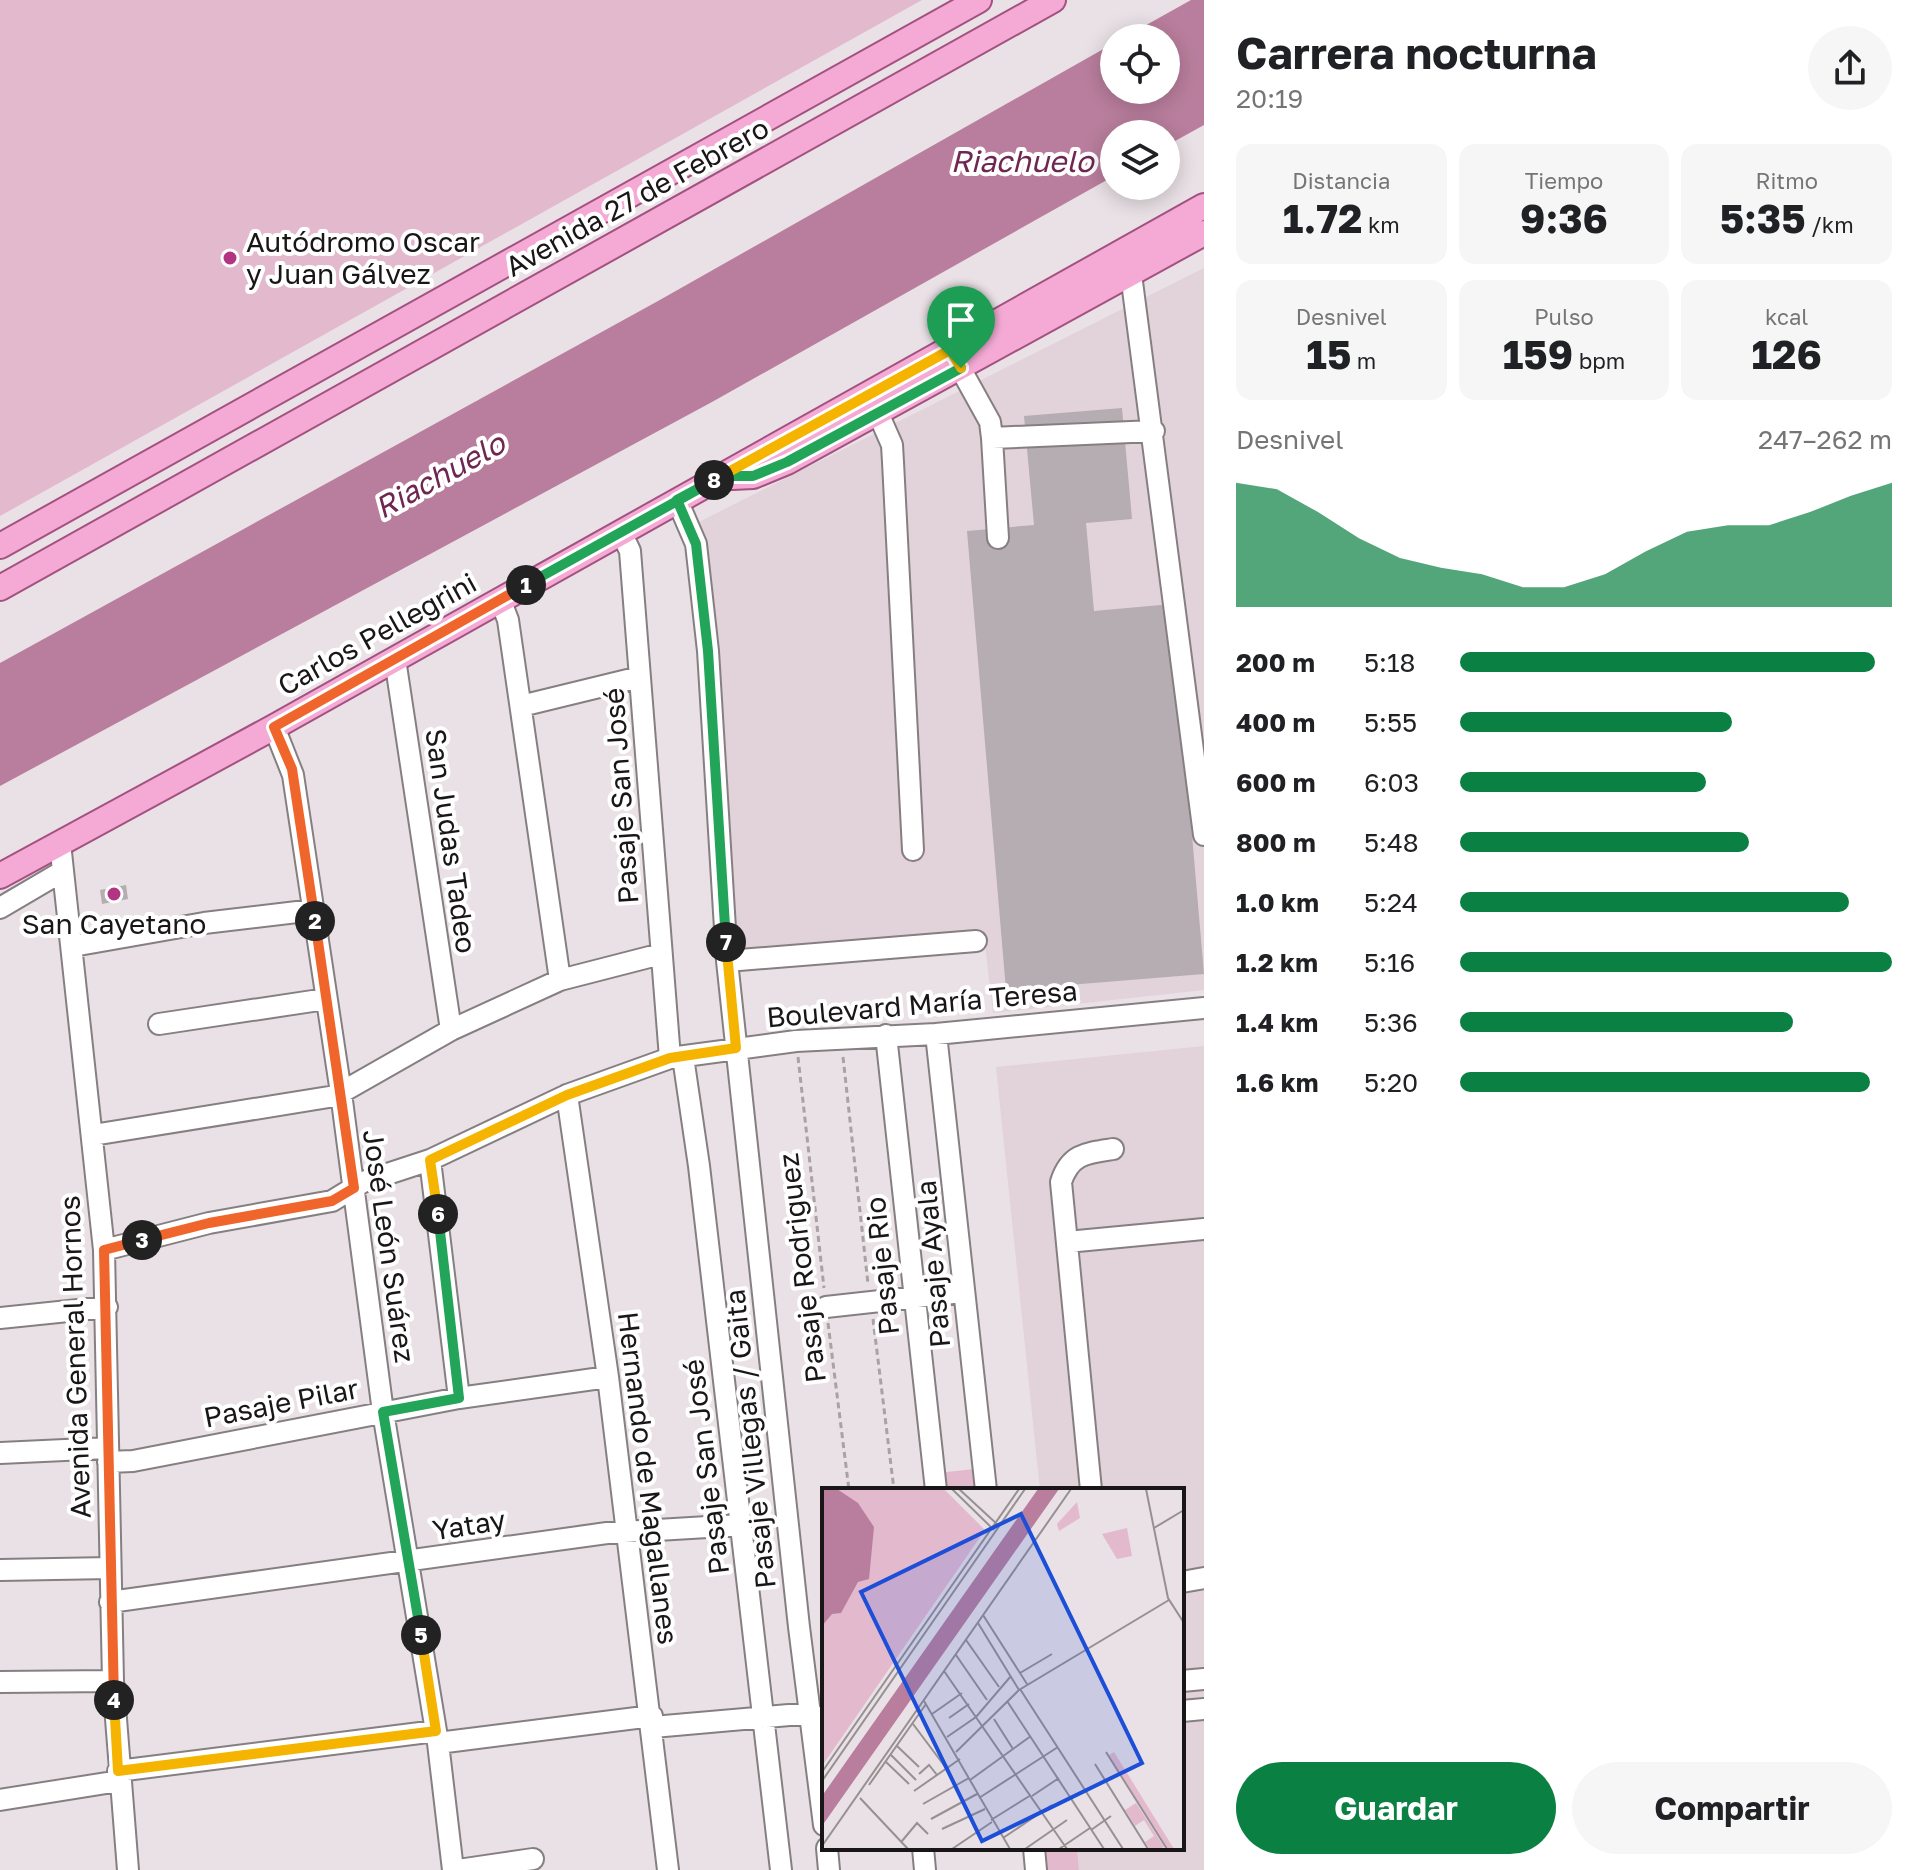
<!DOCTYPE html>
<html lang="es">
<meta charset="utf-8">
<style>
:root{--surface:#fff;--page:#f6f6f6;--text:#202124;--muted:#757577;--accent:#0b8043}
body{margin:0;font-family:"Golos Text",sans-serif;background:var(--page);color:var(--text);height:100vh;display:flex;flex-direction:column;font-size:30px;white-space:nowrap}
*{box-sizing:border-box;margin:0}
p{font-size:26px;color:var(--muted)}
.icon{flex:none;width:44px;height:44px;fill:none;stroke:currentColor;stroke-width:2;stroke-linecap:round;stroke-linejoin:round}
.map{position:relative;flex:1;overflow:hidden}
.side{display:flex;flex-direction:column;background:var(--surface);width:720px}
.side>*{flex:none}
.fabs{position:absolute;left:1100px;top:24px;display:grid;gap:16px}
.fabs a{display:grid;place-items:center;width:80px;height:80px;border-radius:50%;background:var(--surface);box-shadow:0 4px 20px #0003;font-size:40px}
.pin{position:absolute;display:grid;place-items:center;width:68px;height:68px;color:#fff;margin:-82px -34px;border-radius:50% 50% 50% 0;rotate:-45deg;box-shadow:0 0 8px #0007}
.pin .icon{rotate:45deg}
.km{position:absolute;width:40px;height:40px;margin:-20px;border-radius:50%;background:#222;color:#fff;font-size:22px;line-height:40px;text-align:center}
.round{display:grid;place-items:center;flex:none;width:84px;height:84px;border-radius:42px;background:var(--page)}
.head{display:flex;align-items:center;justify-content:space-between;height:136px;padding:0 32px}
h1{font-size:44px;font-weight:700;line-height:60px}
.stats{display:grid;grid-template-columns:repeat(3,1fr);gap:12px;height:136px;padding:8px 32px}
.stats div{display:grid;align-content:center;border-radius:16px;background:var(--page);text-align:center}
.stats b{font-size:40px;font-weight:700}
.stats small{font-size:22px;font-weight:400}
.stats p{font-size:22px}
.chart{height:224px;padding:16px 32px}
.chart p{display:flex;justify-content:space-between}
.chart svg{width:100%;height:144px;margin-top:8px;fill:var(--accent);opacity:.7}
.cta{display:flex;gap:16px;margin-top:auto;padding:16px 32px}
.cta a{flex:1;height:92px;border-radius:48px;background:var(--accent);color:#fff;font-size:32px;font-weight:700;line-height:92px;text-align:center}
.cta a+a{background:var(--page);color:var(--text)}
ul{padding:0 32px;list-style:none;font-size:26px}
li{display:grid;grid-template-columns:128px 96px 1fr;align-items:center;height:60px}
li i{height:20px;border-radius:10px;background:var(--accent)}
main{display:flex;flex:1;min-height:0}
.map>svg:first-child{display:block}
.built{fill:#e2d2da}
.green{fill:#e3b9ce}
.water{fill:#b97e9d}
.building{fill:#b5adb1}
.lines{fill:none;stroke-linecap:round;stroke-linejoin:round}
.minor-casing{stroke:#867f82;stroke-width:24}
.major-casing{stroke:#a35280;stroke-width:28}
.path{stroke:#a8a2a5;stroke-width:3;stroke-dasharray:6 4;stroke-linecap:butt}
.minor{stroke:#fff;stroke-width:20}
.major{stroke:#f4aad4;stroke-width:24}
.split-1-casing{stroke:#fff;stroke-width:16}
.split-2-casing{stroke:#fff;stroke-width:16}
.split-3-casing{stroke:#fff;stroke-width:16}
.split-4-casing{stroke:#fff;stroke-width:16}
.split-5-casing{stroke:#fff;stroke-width:16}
.split-6-casing{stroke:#fff;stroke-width:16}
.split-7-casing{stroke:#fff;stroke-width:16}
.split-8-casing{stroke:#fff;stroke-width:16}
.split-9-casing{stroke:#fff;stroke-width:16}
.split-1{stroke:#22a559;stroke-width:10}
.split-2{stroke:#f0652b;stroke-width:10}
.split-3{stroke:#f0652b;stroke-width:10}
.split-4{stroke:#f0652b;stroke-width:10}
.split-5{stroke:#f5b400;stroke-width:10}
.split-6{stroke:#22a559;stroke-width:10}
.split-7{stroke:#f5b400;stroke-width:10}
.split-8{stroke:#22a559;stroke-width:10}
.split-9{stroke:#f5b400;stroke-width:10}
.poi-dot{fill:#b33482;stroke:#fff;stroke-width:3}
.labels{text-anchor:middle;stroke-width:8;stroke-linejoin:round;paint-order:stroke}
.street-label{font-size:28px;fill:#191617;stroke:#fff}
.poi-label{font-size:28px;fill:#191617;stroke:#fff;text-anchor:start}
.water-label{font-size:30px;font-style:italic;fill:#6f2752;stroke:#fff}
.inset-road{fill:none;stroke:#969093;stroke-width:2}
.view{fill:#1d4ed8;fill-opacity:0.15;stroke:#1d4ed8;stroke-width:4}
.inset-edge{fill:none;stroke:#191617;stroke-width:4}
</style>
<main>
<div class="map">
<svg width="1204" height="1870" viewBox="0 0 1204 1870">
<rect width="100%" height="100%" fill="#e9e1e5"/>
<path class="built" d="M1204 268V990L993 1013 985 944 733 965 699 522Z
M1204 1046V1870H1079L1077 1848H1182V1490H1040L996 1067Z"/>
<path class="green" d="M0 0H922L0 516Z
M974 1469 977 1490H940L938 1473Z
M1041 1848H1077L1079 1870H1043Z"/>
<path class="water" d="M1191 0H1204V125L1166 146V134H1114V176L712 402 0 786V663L658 301 1114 43V90H1166V38H1123Z"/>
<path class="building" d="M1122 408 1132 519 1086 523 1094 611 1172 604 1204 974 1006 990 967 531 1034 525 1024 416Z
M126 885 128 899 102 904 100 890Z"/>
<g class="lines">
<g class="minor-casing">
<path id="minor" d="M1124 260 1131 274 1204 835
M954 357 990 422 992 438
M878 413 892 445 893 462 913 850
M677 500 696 544 708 651 727 961 799 1627 824 1825
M621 532 630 551 670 1058
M998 538 992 438 1154 431
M500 599 508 620 560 980
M395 659 451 1030
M521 706 640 677
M274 727 293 775 341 1093 383 1412 438 1743 453 1870
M60 843 104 1250 113 1681 128 1870
M0 908 63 871
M73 946 204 923 314 910
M727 961 976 941
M159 1024 326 999
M936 1034 986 1490
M886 1035 936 1490
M683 1057 699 1166 781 1870
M567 1095 608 1377 668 1870
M93 1135 335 1096 451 1030 560 980 661 954
M430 1160 459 1398
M1067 1242 1204 1229
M104 1250 209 1223 332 1201 363 1182 430 1160 567 1095 670 1058 796 1041 936 1034 1204 1008
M826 1307 962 1292
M0 1318 107 1307
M0 1453 108 1448
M108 1462 133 1461 459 1398 608 1377
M1091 1490 1061 1182C1070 1154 1086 1153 1113 1149
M0 1570 110 1568
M1182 1582 1204 1578
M110 1602 607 1533 741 1525
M1182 1681 1204 1679
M0 1682 113 1681
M1182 1711 1204 1709
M653 1727 812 1713
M438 1743 652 1716
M118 1771 436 1731
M0 1800 119 1781
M827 1848 829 1870
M923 1848 925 1870
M1034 1848 1036 1870
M458 1870 533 1859"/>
</g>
<g class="major-casing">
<path id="major" d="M732 477 753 476 787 462 1204 233
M0 546 979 0
M0 588 1053 0
M0 876 274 727 1204 206"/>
</g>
<path class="path" d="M798 1057 824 1288
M843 1057 868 1284
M873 1319 894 1490
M828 1323 849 1490"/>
<use href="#minor" class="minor"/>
<use href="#major" class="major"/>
</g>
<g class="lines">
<g class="split-1-casing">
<path id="split-1" d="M526 585 722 476H753L787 462 961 368"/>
</g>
<g class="split-2-casing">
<path id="split-2" d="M315 921 292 769 274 727 526 585"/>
</g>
<g class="split-3-casing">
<path id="split-3" d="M142 1240 209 1223 332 1201 354 1188 315 921"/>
</g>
<g class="split-4-casing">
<path id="split-4" d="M114 1700 104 1250 142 1240"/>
</g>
<g class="split-5-casing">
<path id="split-5" d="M114 1700 118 1771 436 1731 421 1635"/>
</g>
<g class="split-6-casing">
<path id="split-6" d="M421 1635 383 1412 459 1398 438 1214"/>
</g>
<g class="split-7-casing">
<path id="split-7" d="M438 1214 430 1160 567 1095 670 1058 736 1048 726 942"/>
</g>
<g class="split-8-casing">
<path id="split-8" d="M714 480 677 500 696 544 708 651 726 942"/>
</g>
<g class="split-9-casing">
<path id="split-9" d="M714 480 950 350 961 368"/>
</g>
<use href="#split-1" class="split-1"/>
<use href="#split-2" class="split-2"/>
<use href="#split-3" class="split-3"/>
<use href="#split-4" class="split-4"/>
<use href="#split-5" class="split-5"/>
<use href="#split-6" class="split-6"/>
<use href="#split-7" class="split-7"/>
<use href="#split-8" class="split-8"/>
<use href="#split-9" class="split-9"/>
</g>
<g class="poi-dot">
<circle cx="230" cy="258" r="8"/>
<circle cx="114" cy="894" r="8"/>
</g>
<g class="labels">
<g class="street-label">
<text transform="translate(637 197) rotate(-29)" y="10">Avenida 27 de Febrero</text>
<text transform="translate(377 634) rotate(-29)" y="10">Carlos Pellegrini</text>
<text transform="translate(621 796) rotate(-94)" y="10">Pasaje San José</text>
<text transform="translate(451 841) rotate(82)" y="10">San Judas Tadeo</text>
<text transform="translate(922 1004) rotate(-5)" y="10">Boulevard María Teresa</text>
<text transform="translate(389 1246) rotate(82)" y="10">José León Suárez</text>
<text transform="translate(933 1264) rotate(-95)" y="10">Pasaje Ayala</text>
<text transform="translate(882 1266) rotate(-96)" y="10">Pasaje Rio</text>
<text transform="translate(802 1268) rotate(-97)" y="10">Pasaje Rodriguez</text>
<text transform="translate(75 1357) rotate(-92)" y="10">Avenida General Hornos</text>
<text transform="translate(281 1403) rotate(-11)" y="10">Pasaje Pilar</text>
<text transform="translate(750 1439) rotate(-96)" y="10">Pasaje Villegas / Gaita</text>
<text transform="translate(706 1467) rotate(-97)" y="10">Pasaje San José</text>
<text transform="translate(648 1478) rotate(83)" y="10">Hernando de Magallanes</text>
<text transform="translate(469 1525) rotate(-9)" y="10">Yatay</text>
</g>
<g class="poi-label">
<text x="246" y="252">Autódromo Oscar<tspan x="246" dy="32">y Juan Gálvez</tspan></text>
<text x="114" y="934" text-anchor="middle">San Cayetano</text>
</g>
<g class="water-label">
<text x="1022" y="172">Riachuelo</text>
<text transform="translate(440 476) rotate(-29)" y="10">Riachuelo</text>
</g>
</g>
<g transform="translate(822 1488)">
<rect width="362" height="362" fill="#e9e1e5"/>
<path d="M0 1H122L163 42 0 278ZM255 14 258 30 237 43 235 36ZM305 40 310 68 295 71 280 46ZM292 264 352 361H346L287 267ZM314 315 342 359 338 361H328L323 354 332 348 322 332 313 338 303 322Z" fill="#e3b9ce"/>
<path d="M0 1H15L36 15 52 39 47 91 36 94 19 125 10 126 0 138ZM216 1H237L0 338V308Z" fill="#b97e9d"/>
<path class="inset-road" d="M130 1 172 42M137 1 176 37M324 1 346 110 362 135M332 40 362 22M161 127 205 196M156 135 197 202M144 152 177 199M134 167 165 212M122 183 245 361M198 185 230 166M198 201 301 361M102 213 188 361M185 213 282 361M110 226 140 205M127 230 147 216M172 231 191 261M91 236 124 280M125 249 154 229 189 188M75 258 97 279M134 264 197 202 347 112M284 264 345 361M69 267 94 292M64 274 87 296M273 276 326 361M0 284 197 1M97 286 107 277 115 287M148 292 209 248M0 293 203 1M47 297 104 216M92 303 138 271M210 308 237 290M38 310 86 361M157 310 236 259M101 316 147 290M109 331 155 306M169 332 209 307M120 341 163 321M269 342 289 328M181 350 230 317M80 353 95 335 106 346M0 358 249 1M130 361 170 334M203 361 245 332M237 361 268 340"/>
<path class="view" d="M199 26 320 275 160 353 39 104Z"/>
<rect width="362" height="362" class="inset-edge"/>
</g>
</svg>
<div class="fabs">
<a><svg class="icon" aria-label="locate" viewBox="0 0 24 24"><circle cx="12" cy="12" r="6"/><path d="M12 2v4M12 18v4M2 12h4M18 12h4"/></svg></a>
<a><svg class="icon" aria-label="layers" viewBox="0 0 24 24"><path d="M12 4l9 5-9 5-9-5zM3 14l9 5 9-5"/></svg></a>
</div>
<div class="pin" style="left:961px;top:368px;background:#1e9e55"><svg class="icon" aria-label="arrive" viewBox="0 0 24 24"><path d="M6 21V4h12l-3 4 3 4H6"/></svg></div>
<b class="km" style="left:526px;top:585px">1</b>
<b class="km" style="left:315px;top:921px">2</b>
<b class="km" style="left:142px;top:1240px">3</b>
<b class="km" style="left:114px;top:1700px">4</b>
<b class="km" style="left:421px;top:1635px">5</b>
<b class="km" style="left:438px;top:1214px">6</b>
<b class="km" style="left:726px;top:942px">7</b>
<b class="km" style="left:714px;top:480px">8</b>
</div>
<section class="side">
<div class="head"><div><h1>Carrera nocturna</h1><p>20:19</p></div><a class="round"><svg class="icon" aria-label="share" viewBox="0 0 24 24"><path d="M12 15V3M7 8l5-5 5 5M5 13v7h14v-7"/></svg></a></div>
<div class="stats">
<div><p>Distancia</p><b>1.72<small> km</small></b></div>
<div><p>Tiempo</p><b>9:36</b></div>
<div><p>Ritmo</p><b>5:35<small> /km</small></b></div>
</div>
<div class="stats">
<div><p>Desnivel</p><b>15<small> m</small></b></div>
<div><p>Pulso</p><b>159<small> bpm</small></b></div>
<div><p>kcal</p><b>126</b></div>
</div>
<div class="chart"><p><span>Desnivel</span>247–262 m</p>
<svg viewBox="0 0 160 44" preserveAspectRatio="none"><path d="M0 44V6L10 8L20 15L30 23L40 29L50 32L60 34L70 38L80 38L90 34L100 27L110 21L120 19L130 19L140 15L150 10L160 6V44z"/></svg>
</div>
<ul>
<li><b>200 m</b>5:18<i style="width:96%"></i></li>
<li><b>400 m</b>5:55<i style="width:63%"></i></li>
<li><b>600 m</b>6:03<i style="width:57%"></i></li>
<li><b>800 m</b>5:48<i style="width:67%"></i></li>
<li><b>1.0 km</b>5:24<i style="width:90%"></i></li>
<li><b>1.2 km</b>5:16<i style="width:100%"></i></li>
<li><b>1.4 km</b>5:36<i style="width:77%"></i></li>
<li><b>1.6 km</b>5:20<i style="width:95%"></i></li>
</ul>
<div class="cta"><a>Guardar</a><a>Compartir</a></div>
</section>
</main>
